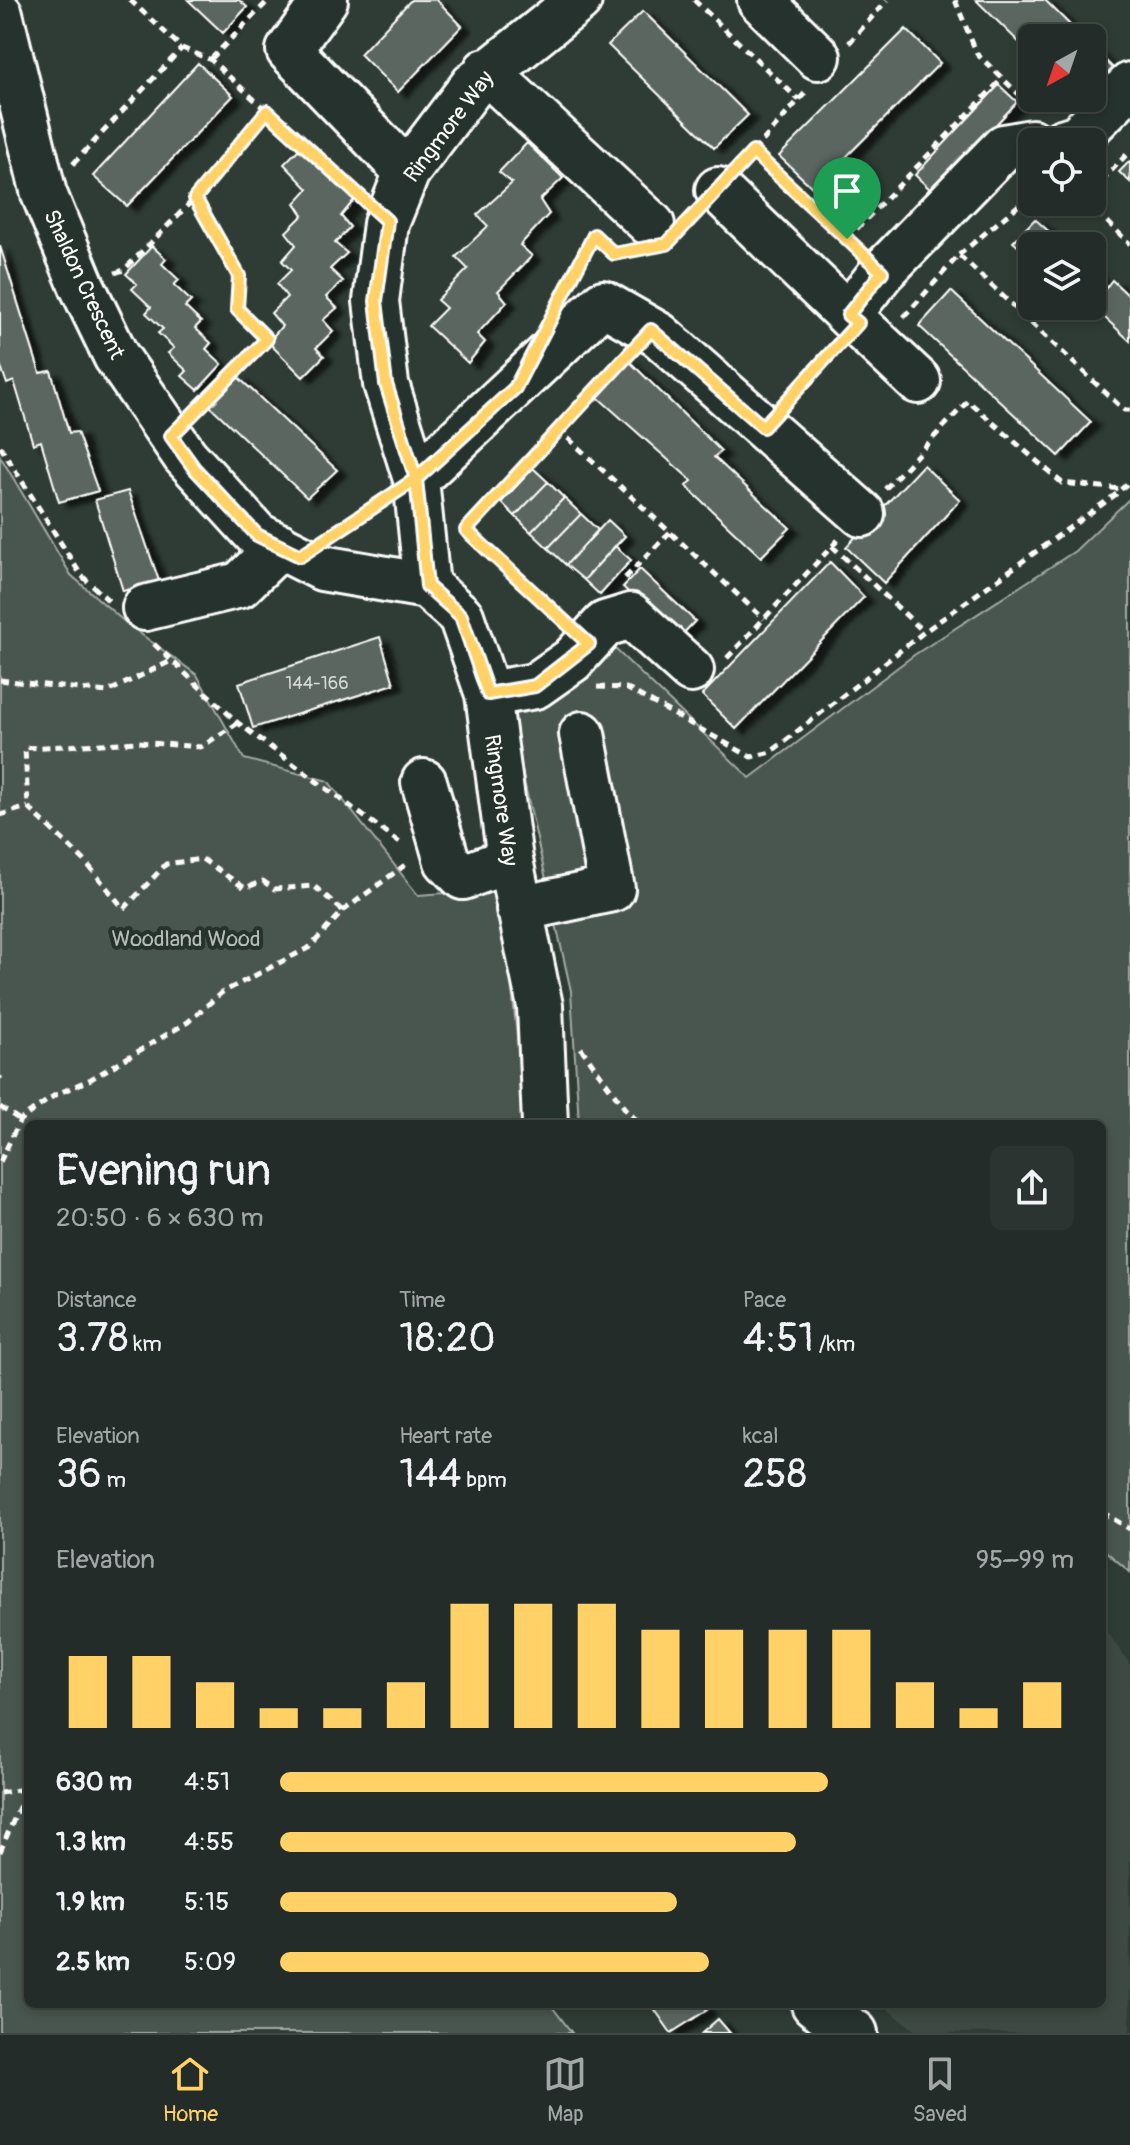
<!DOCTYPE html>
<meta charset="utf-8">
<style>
:root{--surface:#232c28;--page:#2b3430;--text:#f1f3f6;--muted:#a3a7a8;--line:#404845;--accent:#ffd166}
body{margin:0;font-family:Pangolin,sans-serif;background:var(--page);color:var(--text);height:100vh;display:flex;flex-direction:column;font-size:30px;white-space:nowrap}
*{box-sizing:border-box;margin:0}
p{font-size:26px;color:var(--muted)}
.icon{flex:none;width:44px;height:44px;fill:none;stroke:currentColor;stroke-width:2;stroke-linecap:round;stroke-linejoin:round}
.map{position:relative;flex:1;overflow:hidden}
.panel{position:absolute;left:24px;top:1120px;width:1082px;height:888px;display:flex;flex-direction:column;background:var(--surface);border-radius:12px;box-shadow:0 4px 12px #0003,0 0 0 2px var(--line)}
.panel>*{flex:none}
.needle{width:52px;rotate:220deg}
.buttons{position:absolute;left:1018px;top:24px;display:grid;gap:16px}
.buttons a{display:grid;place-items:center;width:88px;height:88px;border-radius:12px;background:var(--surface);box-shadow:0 4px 12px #0003,0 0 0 2px var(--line);font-size:40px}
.pin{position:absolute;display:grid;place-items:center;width:68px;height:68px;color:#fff;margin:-82px -34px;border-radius:50% 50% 50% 0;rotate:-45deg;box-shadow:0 0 8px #0007}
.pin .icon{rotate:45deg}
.round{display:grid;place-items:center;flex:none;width:84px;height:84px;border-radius:12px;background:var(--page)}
.head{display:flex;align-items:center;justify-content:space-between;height:136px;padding:0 32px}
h1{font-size:44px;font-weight:600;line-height:60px}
.metrics{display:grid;grid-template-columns:repeat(3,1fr);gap:12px;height:136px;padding:8px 32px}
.metrics div{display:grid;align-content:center}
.metrics b{font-size:40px;font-weight:600}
.metrics small{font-size:22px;font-weight:400}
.metrics p{font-size:22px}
.chart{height:224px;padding:16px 32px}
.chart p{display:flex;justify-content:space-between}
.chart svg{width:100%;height:144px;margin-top:8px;stroke:var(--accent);stroke-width:6}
ul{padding:0 32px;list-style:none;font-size:26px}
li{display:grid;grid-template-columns:128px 96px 1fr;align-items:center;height:60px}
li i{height:20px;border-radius:10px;background:var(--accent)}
.tab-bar{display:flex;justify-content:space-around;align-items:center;height:112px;border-top:2px solid var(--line);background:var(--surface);font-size:22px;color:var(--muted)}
.tab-bar a{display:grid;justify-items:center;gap:4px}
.tab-bar .active{color:var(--accent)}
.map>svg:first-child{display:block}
.built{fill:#3c4842}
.green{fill:#4a544f;stroke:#a4aaa7;stroke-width:2}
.building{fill:#5b6661;stroke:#fff;stroke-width:2;filter:url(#shadow)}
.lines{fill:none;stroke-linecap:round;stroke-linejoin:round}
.minor-casing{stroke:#fff;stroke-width:50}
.path{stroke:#fff;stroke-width:5;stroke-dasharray:8 6;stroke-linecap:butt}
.minor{stroke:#26332d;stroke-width:44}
.route-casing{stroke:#fff;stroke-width:16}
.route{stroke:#ffd166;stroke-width:10}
.labels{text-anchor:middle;stroke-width:8;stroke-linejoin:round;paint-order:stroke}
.number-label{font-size:18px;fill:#d6d9d8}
.street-label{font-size:22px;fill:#fff;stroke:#26332d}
.park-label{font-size:22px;fill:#b7bbb9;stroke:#26332d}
</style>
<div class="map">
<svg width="1130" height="2033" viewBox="0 0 1130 2033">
<defs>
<filter id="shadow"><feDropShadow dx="9" dy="5" stdDeviation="2" flood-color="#0009"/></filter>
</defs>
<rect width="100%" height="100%" fill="#2f3b35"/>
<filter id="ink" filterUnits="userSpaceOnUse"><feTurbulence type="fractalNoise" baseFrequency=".0125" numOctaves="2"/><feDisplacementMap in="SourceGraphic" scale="16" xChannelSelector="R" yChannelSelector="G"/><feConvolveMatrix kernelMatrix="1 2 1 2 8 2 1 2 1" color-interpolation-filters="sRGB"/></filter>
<g filter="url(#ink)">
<path class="built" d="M1102 1625 1130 1664V2033H918L881 2004H1102Z"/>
<path class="green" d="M0 456 71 575 127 624 197 675 244 759 328 781 418 895 501 889 526 1119V1124H28V2004H550L572 2033H0Z
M1130 498V1572L1102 1548V1124H579L571 991 509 714 611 645 750 778 914 655 1075 551Z"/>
<path class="building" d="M188 0H239L247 7 223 33Z
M411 0H437L462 26 398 92 360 54Z
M976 0H1045L1083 38H1032V55Z
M643 11 748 115 714 148 608 45Z
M906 29 940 63 814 189 779 156Z
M1092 47 1115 70 1092 92Z
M198 63 233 96 127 206 93 176Z
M999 85 1017 102 933 192 915 175Z
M527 143 563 178 540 200 549 214 520 245 532 256 498 291 507 302 477 334 485 342 468 363 428 326 446 308 437 300 468 269 456 257 488 226 477 215 512 183 499 172Z
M300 148 355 199 341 216 350 227 335 243 347 253 330 269 343 281 326 297 337 308 323 320 333 331 316 348 324 356 303 377 268 342 282 326 271 313 287 297 277 284 291 270 282 261 296 245 286 232 303 215 295 203 308 189 284 164Z
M1130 161V182L1119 172Z
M1035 219 1065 246H1032V259L1013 242Z
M0 246 40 373 51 371 69 433 77 432 98 491 59 502 41 441 33 444 14 381 7 384 0 364Z
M152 246 166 259 162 264 179 280 174 285 191 301 185 307 201 322 195 328 211 343 206 349 222 364 198 390 182 376 187 371 168 353 174 348 158 333 163 329 146 313 151 307 132 289 137 284 126 274Z
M1092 270 1104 281 1092 295Z
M1112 280 1130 297V341L1092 306Z
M951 291 1091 422 1059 456 919 326Z
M627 359 721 451 714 457 790 528 761 557 686 486 692 481 594 394Z
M238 377 337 470 307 498 209 405Z
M923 465 960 500 884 583 846 547Z
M533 468 548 482 515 516 501 502Z
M548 482 564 498 531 532 515 516Z
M128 491 159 581 123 591 95 500Z
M564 498 581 514 548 548 531 532Z
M581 514 598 530 566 565 548 548Z
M608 520 625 536 584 580 566 565Z
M615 546 631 560 600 595 584 580Z
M830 562 864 597 736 729 702 695Z
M640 569 695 621 678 639 623 587Z
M380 637 394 684 253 728 239 683Z
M651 2004H702L707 2010 671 2033Z
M718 2019 730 2033H702Z"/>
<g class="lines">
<g class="minor-casing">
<path id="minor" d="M325 0 289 50 407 172
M760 0 818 57
M0 14 44 194 82 286 116 356 185 456 257 535 322 568 427 586
M486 71 652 225
M1062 142 1078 137 1130 85
M718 190 848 315 882 272 1004 147 1032 142
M848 315 918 381
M416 479 603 303 659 335 862 514
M145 608 240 585 280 546
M488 694 535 686 572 660 605 624 631 616 691 670
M424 782 447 861 463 877 510 860
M519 909 612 889 582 734
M545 1124 540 1006 510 860 488 694 461 616 427 586 416 479 386 384 376 301 386 224 407 172 473 85 579 0
M814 2004 855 2033"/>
</g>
<path class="path" d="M130 0 182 48 211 60 359 195
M694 0 799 100
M955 0 977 54 1029 104
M849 43 887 0
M211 59 269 0
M805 93 753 152 855 246
M743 163 753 152
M73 164 182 48
M1092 191 1130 151
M195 198 239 276 237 309 267 339 198 409
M1087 202 1130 244
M847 239 1002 79
M959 255 1032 194
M115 273 124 270 195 198 267 111
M572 278 594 235 614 254 624 252
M904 317 959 255 1124 410H1130
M625 357 558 429 764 619
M788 400 832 351
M558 429 466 530 562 619
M0 446 81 575 109 601
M885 489 968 401 1062 483 1121 489
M337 531 382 502
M832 546 924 632
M625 578 670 532
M154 644 238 723 404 846
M727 658 838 540
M0 680 107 692 171 661
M597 687 626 688 751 757 771 752 924 632 1115 495 1130 481
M238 723 201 747 139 742 25 748 28 807 84 860 124 909 166 864 202 859 245 888 263 881 274 889 314 886 343 911
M0 815 28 807
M581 1048 626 1110 641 1124
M0 1076V1079
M0 1107 20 1120
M0 1162 20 1120 55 1095 91 1079 188 1022 221 993 310 947 343 911 409 862
M1102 1512 1130 1529
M0 1793 24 1789
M0 1852 28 1786"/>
<use href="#minor" class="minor"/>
</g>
</g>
<g class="lines" filter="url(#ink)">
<g class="route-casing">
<path id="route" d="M847 239 753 152 667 244 614 254 594 235 515 388 416 479 300 556 257 535 194 468 171 436 267 339 237 309 239 276 195 198 267 111 387 221 376 301 386 384 416 479 427 586 461 616 488 694 535 686 589 644 466 530 651 330 763 427 858 323 848 315 882 272 847 239"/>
</g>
<use href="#route" class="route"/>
</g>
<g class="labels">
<g class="number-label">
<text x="317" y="689">144-166</text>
</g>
<g class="street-label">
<text transform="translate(448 126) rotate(-53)" y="8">Ringmore Way</text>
<text transform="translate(85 284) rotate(65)" y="8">Shaldon Crescent</text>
<text transform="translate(502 800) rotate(82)" y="8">Ringmore Way</text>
</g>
<g class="park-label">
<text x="186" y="946">Woodland Wood</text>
</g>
</g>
</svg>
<div class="buttons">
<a><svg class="needle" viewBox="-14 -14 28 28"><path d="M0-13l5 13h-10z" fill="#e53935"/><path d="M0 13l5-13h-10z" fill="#a3a7a8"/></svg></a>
<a><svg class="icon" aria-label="locate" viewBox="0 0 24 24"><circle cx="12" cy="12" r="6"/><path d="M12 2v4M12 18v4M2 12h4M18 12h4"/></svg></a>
<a><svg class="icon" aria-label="layers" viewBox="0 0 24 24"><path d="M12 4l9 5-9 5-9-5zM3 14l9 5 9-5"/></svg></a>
</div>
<div class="pin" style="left:847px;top:239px;background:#1e9e55"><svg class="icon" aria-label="arrive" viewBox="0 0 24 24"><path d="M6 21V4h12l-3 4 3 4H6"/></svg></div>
<section class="panel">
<div class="head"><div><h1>Evening run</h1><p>20:50 · 6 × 630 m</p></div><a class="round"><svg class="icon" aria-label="share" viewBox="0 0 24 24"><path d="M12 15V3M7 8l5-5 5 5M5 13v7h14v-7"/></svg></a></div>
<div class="metrics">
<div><p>Distance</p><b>3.78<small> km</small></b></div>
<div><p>Time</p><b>18:20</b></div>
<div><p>Pace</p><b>4:51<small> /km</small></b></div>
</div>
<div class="metrics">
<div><p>Elevation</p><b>36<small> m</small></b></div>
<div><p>Heart rate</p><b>144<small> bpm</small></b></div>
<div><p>kcal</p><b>258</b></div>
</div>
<div class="chart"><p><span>Elevation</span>95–99 m</p>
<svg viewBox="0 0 160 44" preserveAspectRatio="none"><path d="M5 44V22M15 44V22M25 44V30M35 44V38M45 44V38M55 44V30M65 44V6M75 44V6M85 44V6M95 44V14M105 44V14M115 44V14M125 44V14M135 44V30M145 44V38M155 44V30"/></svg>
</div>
<ul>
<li><b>630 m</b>4:51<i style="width:69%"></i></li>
<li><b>1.3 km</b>4:55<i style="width:65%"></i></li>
<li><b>1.9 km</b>5:15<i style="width:50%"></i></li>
<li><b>2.5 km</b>5:09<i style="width:54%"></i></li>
</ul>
</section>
</div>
<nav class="tab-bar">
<a class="active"><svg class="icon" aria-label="home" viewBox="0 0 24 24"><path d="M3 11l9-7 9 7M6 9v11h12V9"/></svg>Home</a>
<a><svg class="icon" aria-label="map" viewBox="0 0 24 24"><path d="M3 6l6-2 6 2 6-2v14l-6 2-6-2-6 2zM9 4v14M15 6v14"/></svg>Map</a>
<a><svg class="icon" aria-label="saved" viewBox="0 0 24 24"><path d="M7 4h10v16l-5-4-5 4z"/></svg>Saved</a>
</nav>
